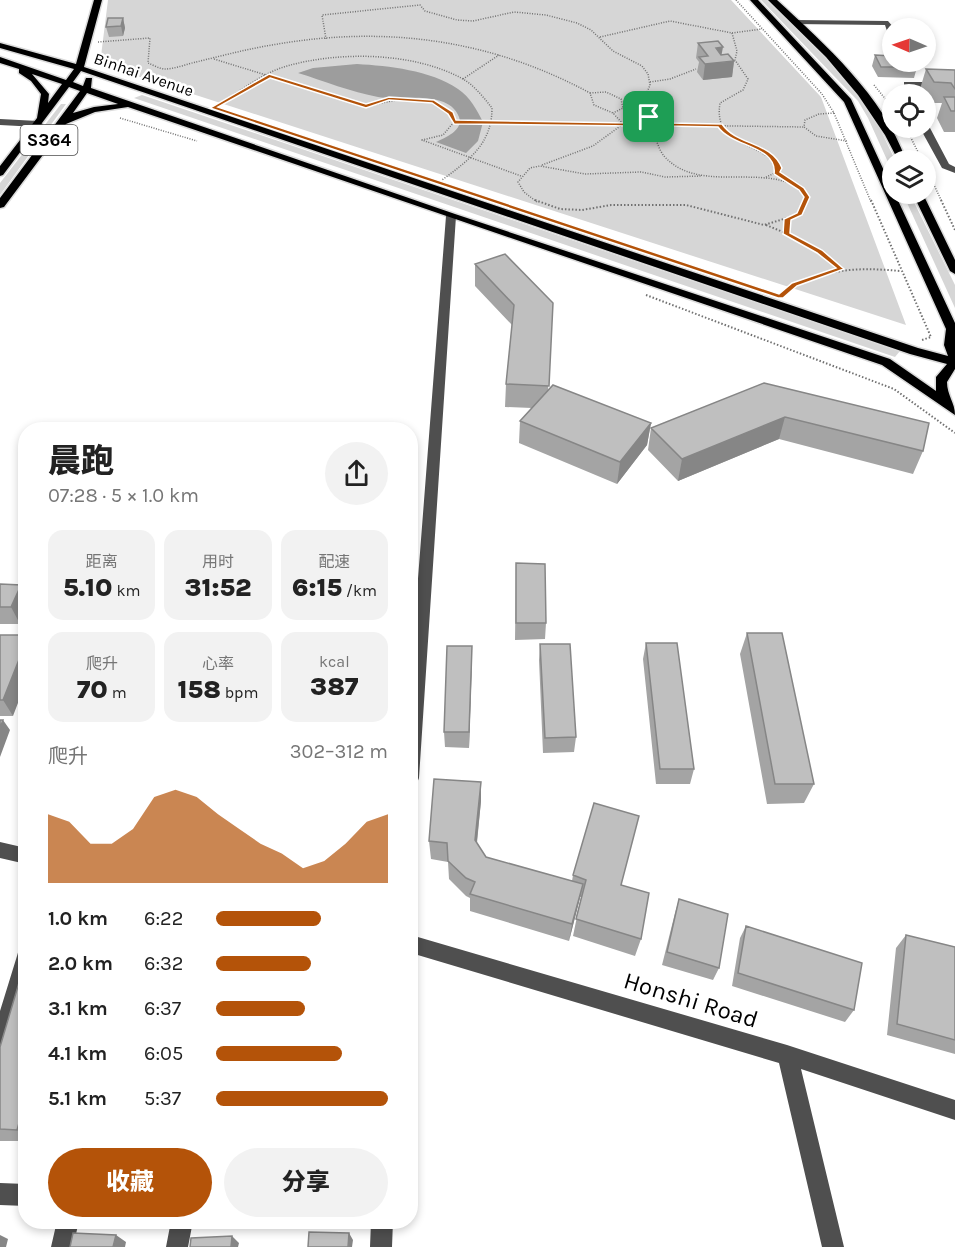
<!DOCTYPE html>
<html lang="zh">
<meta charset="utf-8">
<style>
:root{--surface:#fff;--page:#f2f2f2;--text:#222;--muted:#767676;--accent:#b45309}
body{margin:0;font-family:Karla,"Noto Sans SC",sans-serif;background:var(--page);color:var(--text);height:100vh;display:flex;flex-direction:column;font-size:22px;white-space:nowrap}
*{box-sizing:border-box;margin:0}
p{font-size:20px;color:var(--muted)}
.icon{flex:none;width:33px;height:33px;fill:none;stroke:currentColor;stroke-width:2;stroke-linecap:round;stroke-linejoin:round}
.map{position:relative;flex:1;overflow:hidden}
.details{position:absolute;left:18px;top:422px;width:400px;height:807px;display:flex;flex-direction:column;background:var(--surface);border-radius:24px;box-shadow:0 3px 9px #0003}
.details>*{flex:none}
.needle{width:39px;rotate:272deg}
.buttons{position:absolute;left:882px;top:18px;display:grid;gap:12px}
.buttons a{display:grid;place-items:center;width:54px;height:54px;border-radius:50%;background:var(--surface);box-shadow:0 3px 9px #0003;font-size:30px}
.pin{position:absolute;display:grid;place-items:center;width:51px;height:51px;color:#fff;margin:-26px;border-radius:12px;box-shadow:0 3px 9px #0006}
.round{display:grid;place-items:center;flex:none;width:63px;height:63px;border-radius:32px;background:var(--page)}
.head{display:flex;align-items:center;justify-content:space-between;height:102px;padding:0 30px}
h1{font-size:33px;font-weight:800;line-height:45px}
.figures{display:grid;grid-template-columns:repeat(3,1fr);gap:9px;height:102px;padding:6px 30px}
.figures div{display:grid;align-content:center;border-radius:15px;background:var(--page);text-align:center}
.figures b{font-size:26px;font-weight:800}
.figures small{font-size:16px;font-weight:400}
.figures p{font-size:16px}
.chart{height:168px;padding:12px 30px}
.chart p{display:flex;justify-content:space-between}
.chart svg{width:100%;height:108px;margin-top:6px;fill:var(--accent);opacity:.7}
.primary-button{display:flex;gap:12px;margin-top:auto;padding:12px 30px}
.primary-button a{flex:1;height:69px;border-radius:36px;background:var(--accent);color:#fff;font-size:24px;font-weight:800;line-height:69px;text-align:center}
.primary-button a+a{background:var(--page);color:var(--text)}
ul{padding:0 30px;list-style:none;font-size:20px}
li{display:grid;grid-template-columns:96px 72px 1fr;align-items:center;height:45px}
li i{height:15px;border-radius:8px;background:var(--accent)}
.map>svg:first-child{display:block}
.green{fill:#d6d6d6}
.water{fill:#9d9d9d}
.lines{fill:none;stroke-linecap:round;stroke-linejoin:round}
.major-casing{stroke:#dbdbdb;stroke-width:3}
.path-far1{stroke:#717171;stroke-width:1.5;stroke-dasharray:1 1.5;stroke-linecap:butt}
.path{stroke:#717171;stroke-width:2;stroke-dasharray:1.5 2;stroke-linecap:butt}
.minor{fill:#4f4f4f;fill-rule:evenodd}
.major{fill:#000;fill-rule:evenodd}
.wall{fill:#a4a4a4}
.shaded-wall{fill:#868686}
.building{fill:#bfbfbf;stroke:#868686;stroke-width:1.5}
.route{fill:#b45309;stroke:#fff;stroke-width:1.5;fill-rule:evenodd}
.labels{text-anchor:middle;stroke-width:5;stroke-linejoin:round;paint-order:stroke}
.far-street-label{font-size:16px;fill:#000;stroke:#fff}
.shield{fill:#fff;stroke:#4c4c4c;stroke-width:1.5}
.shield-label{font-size:18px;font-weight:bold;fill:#000}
.near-street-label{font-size:24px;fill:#000;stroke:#fff}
</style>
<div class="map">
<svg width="955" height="1247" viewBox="0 0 955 1247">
<rect width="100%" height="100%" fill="#fff"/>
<path class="green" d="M108 0H731L821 97 906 325 100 64Z
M761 0H768L847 79 874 116 895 160H892V171L868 118 858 101Z
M142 95 900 351 895 357 134 98Z
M61 104H66L0 195V183Z
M903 194H910L955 285V308Z"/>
<path class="water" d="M357 64C389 66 430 70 458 89 470 97 477 110 483 122L478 141 466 153 436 142C445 138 464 130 459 117 449 89 399 101 378 97 351 92 324 81 298 73L313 68Z"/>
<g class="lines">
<g class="major-casing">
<path id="major" d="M94 0H102L84 67 918 348 948 356 944 345 946 329 844 102 750 0H758L851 99 892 188V194H895L955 323V369L947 382C947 395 955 403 955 415L882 365 128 107 95 112 66 124 4 207 0 208V198L80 91 69 87 3 175 0 176V166L37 118 41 94 31 81 19 73V69L0 63V57L66 80 74 69 0 48V43L76 64ZM81 71 910 354 947 364 936 377V391L890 359 455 214 91 88 92 78H86L83 86 73 82ZM32 74 62 84 48 103 49 94ZM87 93 118 104 94 107 73 113Z
M768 0H777C826 45 883 96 906 160H898L885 135 858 95 826 57Z
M913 194H923L955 260V274L950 271Z"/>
</g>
<path class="path-far1" d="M736 0 822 94 834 113 871 202
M732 33 737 51 735 60 748 79 743 90 720 103C713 147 758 139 779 168L777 172 764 178
M600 37 670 21 732 33 762 29
M326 39 322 15 420 5 425 11 457 20 473 21 514 12 546 15 577 23 591 30 613 51 642 66 648 74 650 85 645 97 649 117
M98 42 150 38 148 63C153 65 160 69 165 69 175 69 187 64 196 62 221 56 247 49 272 45 384 25 490 39 590 93L594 105 613 113 623 124 454 122
M214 59 366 106 402 99 428 100 448 111 454 122 443 135 422 140 521 176
M463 79 499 55
M650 82 670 79 696 69
M874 85 892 107
M590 93 606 92 621 99 623 108 613 113
M219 104C241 91 262 73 287 66 340 51 414 52 463 79 475 86 484 98 492 108 492 144 469 160 442 180
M834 113 819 114 805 120 804 127 816 136 847 141
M120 118 197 141
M634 125 636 131 666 132 665 125
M906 128 922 160
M653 131C656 139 659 150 664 156 695 191 750 168 789 183 795 186 801 192 807 197L805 202
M542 165 593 146 623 124 634 125V117L664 118 665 125 804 127
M926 168 942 202
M777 172 787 180
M537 202 524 192 518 182 530 168 540 166 585 174 641 172 665 177 702 176"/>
<path class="path" d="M535 200 560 209 582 210 611 205H686L764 225 800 214 806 200
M871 200 931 337 922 340
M941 200 955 230
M787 219V234
M766 225 800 239 840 268
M784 294C820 268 857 267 900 271
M646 295 894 389 955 433"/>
<path class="minor" d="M796 20 888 21 894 28 892 36 888 34 885 25 793 24V20Z
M904 82H955V88L912 87V94H904Z
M0 119 38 121 43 124 38 127 0 125Z
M926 125 930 128 949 164 955 167V173L942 168 920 128H926Z
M451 213 456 216 419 778 417 783 411 785V669L446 216Z
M0 842 26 848V864L0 858Z
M411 935 787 1045 955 1100V1120L801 1069 844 1247H822L779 1063 411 953Z
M26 947V990L10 1044 7 1051 0 1054V1011L17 956 19 949Z
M0 1183 26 1184V1206L0 1205Z
M57 1221H79L73 1247H51Z
M171 1221H193L188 1247H166Z
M371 1221H393L392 1247H370Z"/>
<use href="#major" class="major"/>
</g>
<path class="wall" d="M123 18 125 28 123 36 109 37 106 27Z
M698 43 734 61 732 77 703 80 697 72 699 62 696 58Z
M875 55 917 67 914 78 878 77 872 66Z
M926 69 955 70V132H944L937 118 942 103H927L926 100V94H922L920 89Z
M475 264 553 303 548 390 651 423 647 445 617 484 519 443 520 421 532 408 505 407 506 384 512 325 475 286Z
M764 383 923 451 913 474 779 439 678 481 648 450 651 428Z
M516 563 546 623 545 639 515 640Z
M0 584 21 585 26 593V611L20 624H0Z
M747 633 814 784 804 803 767 804 740 654Z
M0 635 13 716H0Z
M646 643 694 769 690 784H656L643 659Z
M540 644 576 737 574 752 543 753 539 660Z
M472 646 469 748 445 747 444 732Z
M481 782V801L477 843 486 857 572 881 573 875 621 885 641 939 635 956 573 936 581 897H580L569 941 470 911V898L466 896 449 879 448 862 431 859 429 841Z
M679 899 719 968 713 980 662 965 675 913Z
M746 926 854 1010 845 1022 732 986 740 938Z
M906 935 955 947V1054L887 1035 896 948Z
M26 959V1141H0V1047Z"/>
<path class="shaded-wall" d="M123 18 125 28 123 36 121 26Z
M723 47 720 63 734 61 732 77 703 80 705 64 716 48Z
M785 417 779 439 678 481 682 459Z
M651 423 647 445 617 484 620 462Z
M21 585 26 593V611L20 624 11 607Z
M26 642V682L13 716 3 700Z
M472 646V662L469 748V732Z
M3 720 10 730 0 757V728Z
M481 782V801L475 859V840Z
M583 884 579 902 569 941 572 924Z
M26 1099V1136L17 1130Z
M349 1233 353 1240 352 1247H348Z
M0 1235 8 1239 6 1247H0Z
M116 1235 126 1242 125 1247H113Z
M232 1236 239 1243 238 1247H231Z"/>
<path class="building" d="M108 18H123L121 26 106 27Z
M718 41 723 47 716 48 721 55 728 54 734 61 705 64 699 57 708 56 698 43Z
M875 55 892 56V62H914L917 67H881Z
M926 69 955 70V89L951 83 934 82Z
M944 97H955V111H951Z
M505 254 553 303 549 386 506 384 514 305 475 264Z
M764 383 929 423 923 451 785 417 682 459 651 428Z
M553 385 651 423 620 462 520 421Z
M516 563 545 564 546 623H516Z
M0 584 21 585 11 607H0Z
M747 633H782L814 784H775Z
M0 635H26V642L3 700H0Z
M646 643H677L694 769H660Z
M540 644H570L576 737 545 738Z
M447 646H472L469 732H444Z
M0 720H3L0 728Z
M434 779 481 782 475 840 486 857 583 884 572 924 470 894 475 882 466 878 448 861 447 843 429 841Z
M594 803 639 816 621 885 649 893 641 939 576 919 586 880 573 875Z
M679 899 728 914 719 968 667 952Z
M746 926 862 963 854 1010 738 973Z
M906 935 955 947V1040L897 1024Z
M26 959V1099L17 1130 0 1129V1047Z
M309 1232 349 1233 348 1247H308Z
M73 1233 116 1235 113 1247H70Z
M232 1236 231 1247H190L191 1238Z"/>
<path class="route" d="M269 74 366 104 389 97 434 100 453 112 456 120 631 123 632 116 666 117 668 123 722 124C737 146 771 141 782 168L780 172 804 188 810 197 802 215 791 220 790 233 822 250 844 269 797 286 783 298H778L210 108ZM270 78 366 108 389 100 432 103 448 114 454 124 634 126 637 125V119L661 120 665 126 718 127C732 147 778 146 774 174L799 190 804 197 797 213 784 219 783 234 817 253 836 268 792 283 779 294 218 107Z"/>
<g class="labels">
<g class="far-street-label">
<text transform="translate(144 74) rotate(19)" y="6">Binhai Avenue</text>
</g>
<rect class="shield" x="20.5" y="125" width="57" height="30" rx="4.5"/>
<g class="shield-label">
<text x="49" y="146">S364</text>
</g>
<g class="near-street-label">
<text transform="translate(691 1000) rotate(17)" y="8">Honshi Road</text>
</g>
</g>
</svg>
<div class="buttons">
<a><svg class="needle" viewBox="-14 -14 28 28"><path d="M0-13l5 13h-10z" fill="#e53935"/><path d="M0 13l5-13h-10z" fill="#767676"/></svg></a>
<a><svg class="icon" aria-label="locate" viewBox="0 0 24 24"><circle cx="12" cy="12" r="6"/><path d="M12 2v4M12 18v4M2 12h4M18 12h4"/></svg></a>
<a><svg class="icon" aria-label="layers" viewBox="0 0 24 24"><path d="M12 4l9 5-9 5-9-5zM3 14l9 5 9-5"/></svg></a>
</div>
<div class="pin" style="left:649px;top:117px;background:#1e9e55"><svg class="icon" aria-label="arrive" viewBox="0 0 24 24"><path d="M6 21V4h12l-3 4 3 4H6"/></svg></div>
<section class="details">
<div class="head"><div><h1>晨跑</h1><p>07:28 · 5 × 1.0 km</p></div><a class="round"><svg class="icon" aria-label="share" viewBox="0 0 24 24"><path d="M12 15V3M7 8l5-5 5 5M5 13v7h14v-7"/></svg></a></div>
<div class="figures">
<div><p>距离</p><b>5.10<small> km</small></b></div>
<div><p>用时</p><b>31:52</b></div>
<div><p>配速</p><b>6:15<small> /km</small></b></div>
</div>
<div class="figures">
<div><p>爬升</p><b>70<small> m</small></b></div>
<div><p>心率</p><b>158<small> bpm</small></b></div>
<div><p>kcal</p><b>387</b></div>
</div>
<div class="chart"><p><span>爬升</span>302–312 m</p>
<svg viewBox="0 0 160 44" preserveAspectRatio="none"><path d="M0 44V16L10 19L20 28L30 28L40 22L50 9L60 6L70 9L80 16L90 22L100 28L110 32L120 38L130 35L140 28L150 19L160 16V44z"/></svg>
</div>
<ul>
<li><b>1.0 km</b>6:22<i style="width:61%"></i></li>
<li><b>2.0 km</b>6:32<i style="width:55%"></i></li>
<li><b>3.1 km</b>6:37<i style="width:52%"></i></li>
<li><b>4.1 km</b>6:05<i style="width:73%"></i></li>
<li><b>5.1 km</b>5:37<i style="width:100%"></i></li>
</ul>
<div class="primary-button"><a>收藏</a><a>分享</a></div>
</section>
</div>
